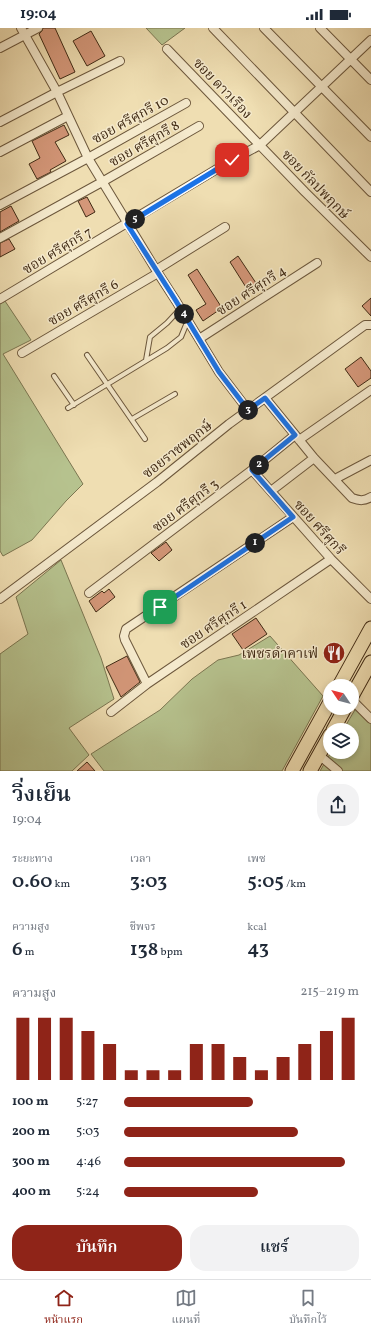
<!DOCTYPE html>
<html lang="th">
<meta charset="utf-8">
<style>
:root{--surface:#fff;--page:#f2f2f3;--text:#1f2937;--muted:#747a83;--line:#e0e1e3;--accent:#8f2418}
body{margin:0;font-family:Vollkorn,"Noto Serif Thai",serif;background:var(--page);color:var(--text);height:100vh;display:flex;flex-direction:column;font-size:15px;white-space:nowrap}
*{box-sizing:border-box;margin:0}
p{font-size:13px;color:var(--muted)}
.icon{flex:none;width:22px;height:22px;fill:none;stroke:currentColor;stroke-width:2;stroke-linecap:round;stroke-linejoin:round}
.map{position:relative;height:743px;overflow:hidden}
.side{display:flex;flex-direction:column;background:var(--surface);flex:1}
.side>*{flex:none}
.needle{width:26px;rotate:305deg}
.controls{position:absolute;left:323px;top:651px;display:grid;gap:8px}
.controls a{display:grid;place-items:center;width:36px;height:36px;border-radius:50%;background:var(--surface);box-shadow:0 2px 6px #0003;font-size:20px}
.pin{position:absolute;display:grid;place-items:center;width:34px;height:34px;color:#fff;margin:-17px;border-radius:8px;box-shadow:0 2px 6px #0006}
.km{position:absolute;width:20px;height:20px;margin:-10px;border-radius:50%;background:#222;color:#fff;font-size:11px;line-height:20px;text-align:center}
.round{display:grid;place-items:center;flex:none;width:42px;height:42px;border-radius:16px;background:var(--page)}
.summary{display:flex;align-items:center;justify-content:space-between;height:68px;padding:0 12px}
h1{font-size:22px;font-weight:600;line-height:30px}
.metrics{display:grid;grid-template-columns:repeat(3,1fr);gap:6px;height:68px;padding:4px 12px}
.metrics div{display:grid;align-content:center}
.metrics b{font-size:20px;font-weight:600}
.metrics small{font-size:11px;font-weight:400}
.metrics p{font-size:11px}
.chart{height:112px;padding:8px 12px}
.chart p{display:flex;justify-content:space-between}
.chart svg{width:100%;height:72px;margin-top:4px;stroke:var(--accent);stroke-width:6}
.cta{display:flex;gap:8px;margin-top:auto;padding:8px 12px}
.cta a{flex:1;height:46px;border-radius:16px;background:var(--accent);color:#fff;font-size:16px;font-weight:600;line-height:46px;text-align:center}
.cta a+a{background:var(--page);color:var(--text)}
ul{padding:0 12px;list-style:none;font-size:13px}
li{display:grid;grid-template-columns:64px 48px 1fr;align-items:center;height:30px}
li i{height:10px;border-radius:5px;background:var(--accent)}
.status{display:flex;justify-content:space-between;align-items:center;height:28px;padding:0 20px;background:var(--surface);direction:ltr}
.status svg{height:11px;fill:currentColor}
.menu{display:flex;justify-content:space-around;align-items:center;height:56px;border-top:1px solid var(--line);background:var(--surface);font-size:11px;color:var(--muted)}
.menu a{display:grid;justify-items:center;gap:2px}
.menu .on{color:var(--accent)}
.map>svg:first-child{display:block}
.green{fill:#b6c28e;stroke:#7b7651}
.building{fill:#d49779;stroke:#402a14}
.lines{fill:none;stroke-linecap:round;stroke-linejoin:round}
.lane-casing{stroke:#6c573c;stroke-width:6}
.street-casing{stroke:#6c573c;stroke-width:10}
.primary-casing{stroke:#402a14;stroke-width:15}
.lane{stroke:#f5eacd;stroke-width:4}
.street{stroke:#f5eacd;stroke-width:8}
.primary{stroke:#efdeb2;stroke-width:13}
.route-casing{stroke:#fff;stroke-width:8}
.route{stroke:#1a73e8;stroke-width:5}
.labels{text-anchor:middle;stroke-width:3;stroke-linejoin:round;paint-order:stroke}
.street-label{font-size:14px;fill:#402a14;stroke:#f5eacd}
.poi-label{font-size:14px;fill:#402a14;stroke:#f5eacd;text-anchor:end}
</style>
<div class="status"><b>19:04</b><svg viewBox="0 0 49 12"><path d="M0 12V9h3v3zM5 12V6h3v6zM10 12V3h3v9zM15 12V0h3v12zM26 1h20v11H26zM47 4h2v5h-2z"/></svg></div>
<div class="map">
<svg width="371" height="743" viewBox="0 0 371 743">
<rect width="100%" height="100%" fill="#efdeb2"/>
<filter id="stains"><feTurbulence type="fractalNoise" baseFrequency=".005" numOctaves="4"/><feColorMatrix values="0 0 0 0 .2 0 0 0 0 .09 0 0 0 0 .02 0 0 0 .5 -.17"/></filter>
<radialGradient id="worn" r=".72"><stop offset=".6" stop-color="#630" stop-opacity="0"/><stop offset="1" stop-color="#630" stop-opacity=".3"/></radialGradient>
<path class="green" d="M146 0H185L162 17Z
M5 273 31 312 3 326 83 456 66 473 32 512 3 528 0 523V276Z
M61 532 101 630 114 671 69 700 89 727 72 743H0V626L28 606 16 569Z
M270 608 323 668 282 743H104L91 726 160 682 192 651 218 632 239 627Z
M356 680 371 695V743H320L331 724H352V702H343Z"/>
<path class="building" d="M43 0H55L75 44 60 51 39 6 42 3Z
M91 3 105 28 87 38 73 13Z
M64 97 69 107 55 114 66 133 50 142 51 144 37 151 29 136 40 130 32 113Z
M87 169 95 184 86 189 78 173Z
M11 178 19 193 0 204V184Z
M9 211 15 221 0 229V215Z
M238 228 258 258 249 264 230 234Z
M197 241 222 280 203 293 196 282 206 276 188 247Z
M371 270V288L362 278Z
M361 329 371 343V350L358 359 345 341Z
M166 514 172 522 159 533 151 525Z
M109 561 115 569 96 584 89 573 102 563 104 565Z
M256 590 267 606 243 622 232 606Z
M127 628 140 654 121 669 106 639Z
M87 734 95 743H77Z"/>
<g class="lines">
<g class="lane-casing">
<path id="lane" d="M87 327 145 411
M146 332 150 309 167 295 180 281
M54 348 74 377
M68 380 167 320 181 309 188 292
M132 391 175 366"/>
</g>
<g class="street-casing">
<path id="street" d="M21 0 57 64 88 130 156 242 176 273 219 344 248 382
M213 0 371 164
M264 0 371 109
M320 0 371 52
M0 20 38 0
M167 21 305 164 371 229
M0 94 57 64 120 33
M0 124 68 88
M0 177 88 130 186 75
M0 210 102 154 199 98
M156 242 225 199
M0 271 232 132 260 117 371 12
M199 311 317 235
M22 325 158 245
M265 370 314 430 352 470C360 473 364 473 371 469
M299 412 371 362
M252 442 331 531 371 571
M335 451 371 432
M271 463 314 430
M89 565 252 442 295 407
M0 571 157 454 229 396 365 297H371
M147 656 125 612 124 608 126 601 293 489
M352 672 371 691
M111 684 147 656 331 531
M319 727 338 743"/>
</g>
<g class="primary-casing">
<path id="primary" d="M339 658 371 600
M352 668 371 634
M333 702 345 680
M292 743 330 674
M310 743 330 707"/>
</g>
<use href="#lane" class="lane"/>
<use href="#street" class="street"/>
<use href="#primary" class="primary"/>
</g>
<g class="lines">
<g class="route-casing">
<path id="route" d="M160 579 293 489 252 442 295 407 265 370 248 382 219 344 176 273 127 196 232 132"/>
</g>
<use href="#route" class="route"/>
</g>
<defs>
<g id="restaurant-disc" transform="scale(1.15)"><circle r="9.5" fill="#8f2418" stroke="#f5eacd"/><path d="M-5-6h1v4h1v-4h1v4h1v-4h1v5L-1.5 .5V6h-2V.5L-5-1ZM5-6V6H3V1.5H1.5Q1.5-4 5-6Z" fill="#fff"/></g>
</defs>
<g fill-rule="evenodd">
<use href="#restaurant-disc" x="334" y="625"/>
</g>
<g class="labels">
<g class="street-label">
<text transform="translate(223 60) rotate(46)" y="5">ซอย ดาวเรือง</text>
<text transform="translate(130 91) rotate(-29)" y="5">ซอย ศรีศุกรี 10</text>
<text transform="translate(144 115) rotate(-30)" y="5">ซอย ศรีศุกรี 8</text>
<text transform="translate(316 156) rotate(46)" y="5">ซอย กัลปพฤกษ์</text>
<text transform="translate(57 222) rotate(-31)" y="5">ซอย ศรีศุกรี 7</text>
<text transform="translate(251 262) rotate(-33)" y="5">ซอย ศรีศุกรี 4</text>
<text transform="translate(83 274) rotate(-30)" y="5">ซอย ศรีศุกรี 6</text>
<text transform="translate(177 421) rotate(-38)" y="5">ซอยราชพฤกษ์</text>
<text transform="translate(185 477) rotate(-37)" y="5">ซอย ศรีศุกรี 3</text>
<text transform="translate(320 499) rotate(48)" y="5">ซอย ศรีศุกรี</text>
<text transform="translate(213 596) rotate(-34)" y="5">ซอย ศรีศุกรี 1</text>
</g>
<g class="poi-label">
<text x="318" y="630">เพชรดำคาเฟ่</text>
</g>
</g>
<rect width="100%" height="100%" filter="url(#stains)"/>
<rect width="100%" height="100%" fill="url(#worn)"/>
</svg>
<div class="controls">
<a><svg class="needle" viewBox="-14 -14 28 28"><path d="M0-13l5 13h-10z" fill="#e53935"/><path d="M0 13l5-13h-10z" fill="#747a83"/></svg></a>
<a><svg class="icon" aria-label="layers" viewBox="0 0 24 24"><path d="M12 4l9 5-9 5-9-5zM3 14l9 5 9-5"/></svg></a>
</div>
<div class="pin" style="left:160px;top:579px;background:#1e9e55"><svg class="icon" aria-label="arrive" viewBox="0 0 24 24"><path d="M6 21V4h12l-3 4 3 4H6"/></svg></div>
<div class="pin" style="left:232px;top:132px;background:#d93025"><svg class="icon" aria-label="check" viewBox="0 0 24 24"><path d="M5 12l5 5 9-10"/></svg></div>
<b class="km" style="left:255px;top:515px">1</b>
<b class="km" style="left:259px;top:437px">2</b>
<b class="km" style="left:248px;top:382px">3</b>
<b class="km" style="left:184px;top:286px">4</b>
<b class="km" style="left:135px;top:191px">5</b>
</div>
<section class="side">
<div class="summary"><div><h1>วิ่งเย็น</h1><p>19:04</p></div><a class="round"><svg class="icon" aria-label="share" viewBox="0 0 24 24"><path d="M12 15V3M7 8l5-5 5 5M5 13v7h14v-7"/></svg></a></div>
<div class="metrics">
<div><p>ระยะทาง</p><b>0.60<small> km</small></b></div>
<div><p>เวลา</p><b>3:03</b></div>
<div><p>เพซ</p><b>5:05<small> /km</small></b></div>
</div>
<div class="metrics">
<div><p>ความสูง</p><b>6<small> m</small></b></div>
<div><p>ชีพจร</p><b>138<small> bpm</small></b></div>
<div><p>kcal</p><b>43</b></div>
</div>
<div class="chart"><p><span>ความสูง</span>215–219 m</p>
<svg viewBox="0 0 160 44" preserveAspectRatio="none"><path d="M5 44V6M15 44V6M25 44V6M35 44V14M45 44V22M55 44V38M65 44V38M75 44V38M85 44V22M95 44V22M105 44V30M115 44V38M125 44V30M135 44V22M145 44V14M155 44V6"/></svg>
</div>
<ul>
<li><b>100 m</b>5:27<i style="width:55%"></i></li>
<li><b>200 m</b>5:03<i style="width:74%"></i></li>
<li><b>300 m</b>4:46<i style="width:94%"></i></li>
<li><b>400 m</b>5:24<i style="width:57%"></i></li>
</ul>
<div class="cta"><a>บันทึก</a><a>แชร์</a></div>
</section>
<nav class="menu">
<a class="on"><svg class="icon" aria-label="home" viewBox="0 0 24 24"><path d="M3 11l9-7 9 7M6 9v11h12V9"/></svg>หน้าแรก</a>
<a><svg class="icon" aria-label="map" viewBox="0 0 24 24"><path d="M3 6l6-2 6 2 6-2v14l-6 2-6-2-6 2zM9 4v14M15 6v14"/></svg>แผนที่</a>
<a><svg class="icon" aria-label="saved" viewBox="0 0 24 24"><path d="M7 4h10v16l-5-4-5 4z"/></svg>บันทึกไว้</a>
</nav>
